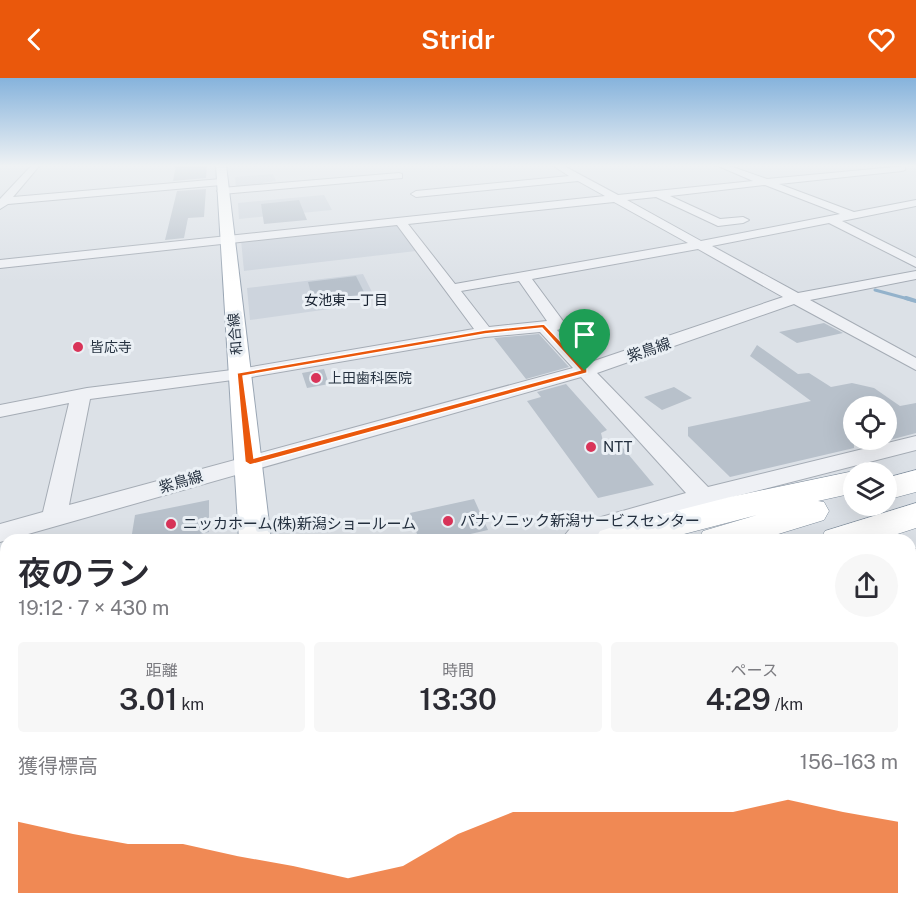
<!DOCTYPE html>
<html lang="ja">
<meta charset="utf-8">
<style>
:root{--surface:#fff;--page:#f7f7f7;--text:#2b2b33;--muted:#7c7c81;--accent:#ea580c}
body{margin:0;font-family:"Public Sans","Noto Sans JP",sans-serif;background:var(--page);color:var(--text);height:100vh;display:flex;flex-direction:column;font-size:22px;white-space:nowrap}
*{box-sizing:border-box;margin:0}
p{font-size:20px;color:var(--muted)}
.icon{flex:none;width:33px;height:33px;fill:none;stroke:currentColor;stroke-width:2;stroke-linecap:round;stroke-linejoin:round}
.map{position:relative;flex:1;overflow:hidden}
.drawer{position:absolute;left:0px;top:456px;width:916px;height:384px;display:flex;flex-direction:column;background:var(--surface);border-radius:18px 18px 0 0;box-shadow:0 6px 24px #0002}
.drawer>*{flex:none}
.fabs{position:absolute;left:843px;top:318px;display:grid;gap:12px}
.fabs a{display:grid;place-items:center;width:54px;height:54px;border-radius:50%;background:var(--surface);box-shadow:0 6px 24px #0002;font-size:30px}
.pin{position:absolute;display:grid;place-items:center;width:51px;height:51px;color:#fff;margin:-62px -26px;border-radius:50% 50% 50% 0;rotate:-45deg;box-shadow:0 0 6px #0007}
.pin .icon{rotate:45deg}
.round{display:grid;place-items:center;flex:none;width:63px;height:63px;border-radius:32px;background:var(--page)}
.headline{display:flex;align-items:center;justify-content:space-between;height:102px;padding:0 18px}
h1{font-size:33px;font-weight:600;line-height:45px}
.figures{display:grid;grid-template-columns:repeat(3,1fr);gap:9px;height:102px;padding:6px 18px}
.figures div{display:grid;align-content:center;border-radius:6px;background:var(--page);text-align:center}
.figures b{font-size:30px;font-weight:600}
.figures small{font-size:16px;font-weight:400}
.figures p{font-size:16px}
.chart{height:168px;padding:12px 18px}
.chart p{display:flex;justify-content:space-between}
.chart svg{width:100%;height:108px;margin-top:6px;fill:var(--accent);opacity:.7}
header{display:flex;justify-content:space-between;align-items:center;height:78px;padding:0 18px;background:var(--accent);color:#fff;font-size:27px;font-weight:600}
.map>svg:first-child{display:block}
.built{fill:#cdd4dd}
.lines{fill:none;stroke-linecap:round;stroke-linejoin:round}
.stream-far1{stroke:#93b2cb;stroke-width:3}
.stream{stroke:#93b2cb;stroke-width:4}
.building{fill:#b8c1cb}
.minor-casing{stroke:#a5acb5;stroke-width:2}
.major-casing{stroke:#9aa6b4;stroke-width:2}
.highway-casing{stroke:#82909f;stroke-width:1}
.minor{fill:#eff1f5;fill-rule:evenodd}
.major{fill:#fff;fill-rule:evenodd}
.highway{fill:#fff;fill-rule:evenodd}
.route{fill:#ea580c;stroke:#fff;stroke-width:1.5;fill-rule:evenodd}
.poi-dot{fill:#d93459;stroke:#ebf0f5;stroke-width:2}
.labels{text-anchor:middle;stroke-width:6;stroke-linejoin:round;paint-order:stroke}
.far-neighbourhood-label{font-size:14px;fill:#17212f;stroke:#ebf0f5}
.far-street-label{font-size:14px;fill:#24303f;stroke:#ebf0f5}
.far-poi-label{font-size:14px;fill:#24303f;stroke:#ebf0f5;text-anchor:start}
.street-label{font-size:15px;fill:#24303f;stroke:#ebf0f5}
.poi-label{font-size:15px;fill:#24303f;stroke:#ebf0f5;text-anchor:start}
</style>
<header><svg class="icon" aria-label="back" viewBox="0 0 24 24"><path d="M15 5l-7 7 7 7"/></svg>Stridr<svg class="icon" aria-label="heart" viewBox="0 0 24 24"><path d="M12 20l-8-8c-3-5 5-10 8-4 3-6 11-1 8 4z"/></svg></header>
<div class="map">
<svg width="916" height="840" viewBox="0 0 916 840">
<rect width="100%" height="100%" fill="#dce1e7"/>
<path class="built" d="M273 96 276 103 262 105 263 109 236 111 235 99Z
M324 117 332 132 239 141 238 125Z
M396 145 416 173 244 193 241 162Z
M363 196 373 216 341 220 344 229 250 242 247 210Z
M910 650 916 656V803L911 806Z
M321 834H853L841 840H322Z"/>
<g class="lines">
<path class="stream-far1" d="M875 212 912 222"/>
<path class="stream" d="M906 220 916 223"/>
</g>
<path class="building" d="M176 87H207L206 100 173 103Z
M206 111 204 139 188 140 184 160 165 162 177 113Z
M299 122 307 142 264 146 261 126Z
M356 198 365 216 336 220 339 227 315 230 308 204Z
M824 245 843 255 797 265 779 254Z
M539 256 569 289 526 301 494 260Z
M757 267 798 296 809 295 831 309 852 305 874 310 900 328 916 325V355L886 363V328H854V370L730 399 688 358V349L811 323 750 278Z
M324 291 329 306 307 310 302 295Z
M566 306 607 352 601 355 604 367 618 364 654 407 598 420 527 323 541 319 537 314Z
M674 309 692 320 662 332 644 319Z
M474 421 488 452 444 462H419L410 435Z
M209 422V454L172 462H131L135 437Z"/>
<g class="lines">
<g class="minor-casing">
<path id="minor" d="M32 87H40L13 119 221 101 226 104 221 107 8 126 0 131V121Z
M552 87H562L618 117 753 103 716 87H727L767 101 905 88V92L902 93 779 106 854 134 916 122V128L842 143 916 180V189L829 145 712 168 798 215 916 193V201L810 222 916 280V292L794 226 597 295 708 409 916 358V372L721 422 723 426 720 432C711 435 705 435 698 428L590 462H561L573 447 686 415 581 299 0 464V446L43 434 69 325 0 339V327L87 310 240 291 474 251 397 147 0 190V182L605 118 578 103 416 119 411 116 416 113 569 98ZM765 107 840 136 701 163 627 122 656 119 718 148 743 145 749 142 743 139 720 141 670 118ZM614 124 688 165 455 206 408 146ZM698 171 783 219 588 285 557 252 564 250 566 247 532 201ZM519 203 547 243 489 249 461 213ZM540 254 573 290 69 427 90 321 240 301 485 259Z
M399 95 402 96V100L222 116 217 113 222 110Z
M916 471V492L910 493V472Z
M910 619 916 621V658L910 656Z
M151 834H232L235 840H148Z
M261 834H303L305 840H261Z"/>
</g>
<g class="major-casing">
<path id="major" d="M216 87H226L271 462H239Z"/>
</g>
<g class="highway-casing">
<path id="highway" d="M916 392V414L886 422V400Z
M854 393 859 394H854V415L818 423 824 424 829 433 824 442 759 462H698L703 453 757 437 661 462H595L600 453 613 449 730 419Z
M916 425V450L879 462H820L825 453Z
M6 693V745L0 747V695Z
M6 747V803L0 806V750Z
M6 812V834H55L52 840H0V816Z
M95 834H162L159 840H92Z"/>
</g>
<use href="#minor" class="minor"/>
<use href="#major" class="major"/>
<use href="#highway" class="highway"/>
</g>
<linearGradient id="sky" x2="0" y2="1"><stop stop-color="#86b3dc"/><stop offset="0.43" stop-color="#eff2f4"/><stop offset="1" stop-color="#eff2f4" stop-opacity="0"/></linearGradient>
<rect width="916" height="204" fill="url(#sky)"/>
<path class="route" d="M544 246 587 291V295L250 387 245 384 237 295 485 252ZM542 250 580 292 254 380 243 298 485 256Z"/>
<g class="poi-dot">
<circle cx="78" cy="269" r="6"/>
<circle cx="316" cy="300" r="6"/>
<circle cx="591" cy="369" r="6"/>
<circle cx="448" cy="443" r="6"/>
<circle cx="171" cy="446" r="6"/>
</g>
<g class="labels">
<g class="far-neighbourhood-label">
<text x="346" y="227">女池東一丁目</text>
</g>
<g class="far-street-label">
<text transform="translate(235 256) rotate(-95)" y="5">和合線</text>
</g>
<g class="far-poi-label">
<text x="90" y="274">皆応寺</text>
<text x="328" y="305">上田歯科医院</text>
</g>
<g class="street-label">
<text transform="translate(649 272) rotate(-19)" y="5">紫鳥線</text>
<text transform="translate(181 404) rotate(-16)" y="5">紫鳥線</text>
</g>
<g class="poi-label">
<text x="603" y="374">NTT</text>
<text x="460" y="448">パナソニック新潟サービスセンター</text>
<text x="183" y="451">ニッカホーム(株)新潟ショールーム</text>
</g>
</g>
</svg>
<div class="fabs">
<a><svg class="icon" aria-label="locate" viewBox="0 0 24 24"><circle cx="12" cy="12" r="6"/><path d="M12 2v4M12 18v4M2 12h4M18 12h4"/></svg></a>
<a><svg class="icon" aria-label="layers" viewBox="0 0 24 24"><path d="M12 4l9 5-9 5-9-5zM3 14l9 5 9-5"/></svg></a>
</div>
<div class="pin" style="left:585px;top:293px;background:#1e9e55"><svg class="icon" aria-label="arrive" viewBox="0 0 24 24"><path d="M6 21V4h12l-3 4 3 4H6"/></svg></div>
<section class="drawer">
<div class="headline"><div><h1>夜のラン</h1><p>19:12 · 7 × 430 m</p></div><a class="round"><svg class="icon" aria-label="share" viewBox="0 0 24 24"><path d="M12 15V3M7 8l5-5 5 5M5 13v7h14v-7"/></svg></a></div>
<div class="figures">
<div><p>距離</p><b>3.01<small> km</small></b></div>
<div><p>時間</p><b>13:30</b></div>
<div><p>ペース</p><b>4:29<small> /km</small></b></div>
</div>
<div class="chart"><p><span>獲得標高</span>156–163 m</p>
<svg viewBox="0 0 160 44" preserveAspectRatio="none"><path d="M0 44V15L10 20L20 24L30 24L40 29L50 33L60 38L70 33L80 20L90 11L100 11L110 11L120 11L130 11L140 6L150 11L160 15V44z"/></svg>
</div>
</section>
</div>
